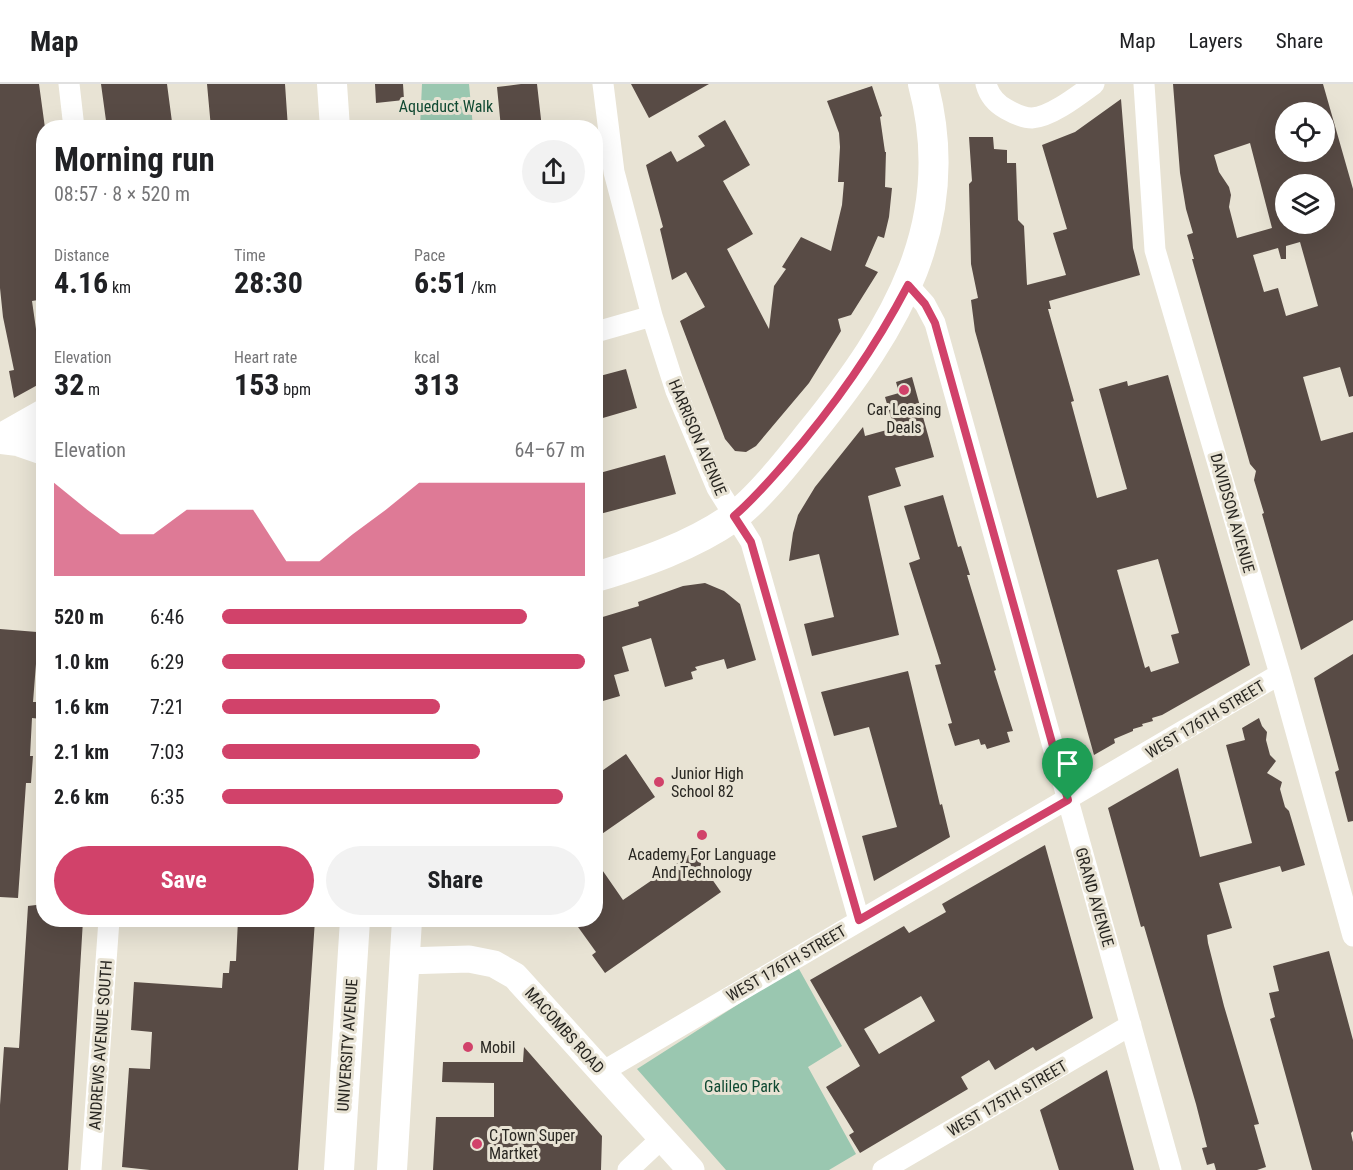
<!DOCTYPE html>
<meta charset="utf-8">
<style>
:root{--surface:#fff;--page:#f2f2f2;--text:#202124;--muted:#757577;--line:#e0e0e0;--accent:#d1426a}
body{margin:0;font-family:"Roboto Condensed",sans-serif;background:var(--page);color:var(--text);height:100vh;display:flex;flex-direction:column;font-size:22px;white-space:nowrap}
*{box-sizing:border-box;margin:0}
p{font-size:20px;color:var(--muted)}
.icon{flex:none;width:33px;height:33px;fill:none;stroke:currentColor;stroke-width:2;stroke-linecap:round;stroke-linejoin:round}
.map{position:relative;flex:1;overflow:hidden}
.drawer{position:absolute;left:36px;top:36px;width:567px;height:807px;display:flex;flex-direction:column;background:var(--surface);border-radius:24px;box-shadow:0 6px 24px #0002}
.drawer>*{flex:none}
.controls{position:absolute;left:1275px;top:18px;display:grid;gap:12px}
.controls a{display:grid;place-items:center;width:60px;height:60px;border-radius:50%;background:var(--surface);box-shadow:0 6px 24px #0002;font-size:30px}
.pin{position:absolute;display:grid;place-items:center;width:51px;height:51px;color:#fff;margin:-62px -26px;border-radius:50% 50% 50% 0;rotate:-45deg;box-shadow:0 0 6px #0007}
.pin .icon{rotate:45deg}
.round{display:grid;place-items:center;flex:none;width:63px;height:63px;border-radius:32px;background:var(--page)}
.summary{display:flex;align-items:center;justify-content:space-between;height:102px;padding:0 18px}
h1{font-size:33px;font-weight:700;line-height:45px}
.metrics{display:grid;grid-template-columns:repeat(3,1fr);gap:9px;height:102px;padding:6px 18px}
.metrics div{display:grid;align-content:center}
.metrics b{font-size:30px;font-weight:700}
.metrics small{font-size:16px;font-weight:400}
.metrics p{font-size:16px}
.chart{height:168px;padding:12px 18px}
.chart p{display:flex;justify-content:space-between}
.chart svg{width:100%;height:108px;margin-top:6px;fill:var(--accent);opacity:.7}
.primary-button{display:flex;gap:12px;margin-top:auto;padding:12px 18px}
.primary-button a{flex:1;height:69px;border-radius:36px;background:var(--accent);color:#fff;font-size:24px;font-weight:700;line-height:69px;text-align:center}
.primary-button a+a{background:var(--page);color:var(--text)}
ul{padding:0 18px;list-style:none;font-size:20px}
li{display:grid;grid-template-columns:96px 72px 1fr;align-items:center;height:45px}
li i{height:15px;border-radius:8px;background:var(--accent)}
header{display:flex;align-items:center;gap:36px;box-sizing:border-box;height:84px;padding:0 30px;background:var(--surface);border-bottom:2px solid var(--line)}
header strong{font-size:28px}
nav{display:flex;gap:33px;margin-inline-start:auto;font-size:21px}
.map>svg:first-child{display:block}
.green{fill:#9ac7b0}
.building{fill:#584b45;fill-rule:evenodd}
.lines{fill:none;stroke-linecap:round;stroke-linejoin:round}
.minor{stroke:#fff;stroke-width:21}
.tertiary{stroke:#fff;stroke-width:27}
.secondary{stroke:#fff;stroke-width:30}
.route-casing{stroke:#fff;stroke-width:12}
.route{stroke:#d1426a;stroke-width:8}
.poi-dot{fill:#d1426a;stroke:#e8e3d4;stroke-width:2}
.labels{text-anchor:middle;stroke-width:6;stroke-linejoin:round;paint-order:stroke}
.park-label{font-size:16px;fill:#114a33;stroke:#e8e3d4}
.poi-label{font-size:16px;fill:#292722;stroke:#e8e3d4;text-anchor:start}
.street-label{font-size:16px;fill:#292722;stroke:#e8e3d4}
</style>
<header>
<strong>Map</strong>
<nav><a>Map</a><a>Layers</a><a>Share</a></nav>
</header>
<div class="map">
<svg width="1353" height="1086" viewBox="0 0 1353 1086">
<rect width="100%" height="100%" fill="#e8e3d4"/>
<path class="green" d="M422 0H469L473 43H420Z
M799 885 842 962 808 983 856 1070 829 1086H726L637 985 773 898Z"/>
<path class="building" d="M0 0H39L45 44H44V215L32 217 36 245 44 244V272L40 273 43 298 14 314 9 287 14 286 3 233 0 204Z
M101 0H167L172 38 131 44H107Z
M207 0H285L288 44H211Z
M375 0H403L404 16 376 19Z
M521 0H537L542 44H501L497 3Z
M631 0H709L649 34Z
M1173 0H1323L1353 105V312L1349 313 1340 283 1303 293 1321 357 1353 348V536L1301 566 1262 430 1264 429 1254 396 1256 387 1250 380 1192 175H1194L1187 151 1193 149 1186 125 1180 89ZM1286 28H1324V68H1286ZM1250 59 1272 144 1237 154 1229 123 1231 111 1229 103 1219 88 1214 71ZM1286 100H1324V140H1286ZM1300 158 1318 222 1286 232 1278 204 1264 208 1253 171 1278 164 1281 175H1286V162Z
M872 2 882 32 880 33 885 68H886L885 103 892 104 889 133 884 154 878 152 865 182 878 188 851 231 838 235 841 247 809 299 756 362 746 368 735 367 725 355 680 237 705 223 686 188 672 196 660 145 663 143 646 81 671 67 677 78 705 62 698 52 725 36 750 81 723 97 753 150 727 165 769 245 774 202 786 185 782 183 801 153 831 167 842 121 844 98H838L840 63 839 49 827 17Z
M1121 15 1133 164 1140 191 1049 217 1051 225H1048L1074 317 1071 318 1097 414 1127 405 1099 305 1127 297 1128 302 1168 291 1250 581 1162 631 1152 634 1153 637 1142 640 1143 642 1133 645V647L1114 655 1115 659 1094 671 975 247 971 216 978 214 971 180 969 100 972 97 969 53H993L994 65 1007 66V79H1016L1018 136 1024 142 1027 201 1066 191 1053 149 1067 145 1042 61 1075 48ZM1158 475 1179 549 1171 551 1179 579 1151 588 1149 582 1145 584 1117 486Z
M626 285 637 324 596 336V293Z
M912 293 934 373 895 384 901 402 868 412 899 551 812 572 804 540 834 533 819 470 789 477 793 449 798 431 815 403 863 343 865 352 894 344 885 313 899 309 896 298Z
M665 371 676 410 596 431V390Z
M943 411 958 463 961 462 970 491H967L996 586 994 587 1013 647 1007 648 1010 658 987 665 985 660 981 661 979 655 955 662 948 640 952 639 935 581 941 580 909 479 920 475 904 422Z
M705 499 724 507 740 520 756 576 727 585 724 575 695 583 697 586 691 588 693 595 665 603 651 554 622 563 629 587 614 591 620 612 596 619V535L639 522 638 518 683 502Z
M0 545 37 548 36 553 41 554 39 580H36L33 618H42L41 635 32 634 30 672H33L31 699H26L18 814 0 813Z
M1353 570V737L1348 738 1335 688 1339 686 1314 594Z
M908 587 940 721 942 720 950 753 874 797 862 752 897 743 869 643 834 652 821 608Z
M1259 634 1262 642 1267 648 1266 656 1270 671 1276 677 1267 689 1282 698 1280 705 1285 723 1289 727 1305 781 1282 788 1280 782 1219 799 1232 844 1207 851 1208 859 1224 922 1259 1040 1254 1041 1266 1083 1257 1086H1216L1214 1079 1207 1081 1202 1064 1207 1063 1196 1020 1144 842 1141 843 1108 724 1178 684 1200 773 1252 759 1226 661 1245 656 1242 644Z
M626 670 655 713 596 754V691Z
M1045 761 1093 934 1036 967 1033 963 995 986 989 976 961 993 968 1005 860 1069 849 1051 854 1048 826 1003 860 982 810 896 904 842 909 849 946 828 942 820ZM921 912 935 937 879 970 864 945Z
M693 768 721 808 605 889 592 871 596 868 573 836H596V777L623 816Z
M44 820V836H83L68 1086H0V1021L4 963 19 964 28 822Z
M238 836H315L298 1086H150L122 1083 129 984 150 985 152 948 131 946 134 898 222 904 223 889H229L230 877H236Z
M1329 867 1353 956V1047L1351 1049 1353 1058V1086H1312L1270 935 1275 933 1269 909 1279 907 1273 882Z
M524 963 602 1052 601 1086H433L436 1033H494V999L442 998 443 978H523Z
M1107 986 1134 1086H1059L1040 1026Z"/>
<g class="lines">
<path class="minor" d="M69 0 74 44
M603 0 614 88 652 232 676 307 717 404 751 458 859 836
M986 0C989 11 995 19 1006 25 1013 29 1024 34 1032 34 1051 33 1079 11 1094 0
M1144 0 1155 166 1280 590 1353 852
M908 201 925 220 935 239 1171 1086
M596 248 652 232
M602 988 1280 590
M91 1086 109 836
M628 1086 662 1054
M883 1086 1131 941"/>
<path class="tertiary" d="M405 877 469 875 494 880 515 892 691 1086"/>
<path class="secondary" d="M332 0 335 44
M0 355 44 330
M0 355 18 357 44 366
M596 493C642 479 692 462 732 434 759 415 791 373 812 347 896 243 960 138 923 0
M339 1086 355 836
M392 1086 407 836"/>
</g>
<g class="lines">
<g class="route-casing">
<path id="route" d="M908 201 925 220 935 239 1068 716 859 836 751 458 734 432C753 416 769 397 785 379 833 324 874 266 908 201Z"/>
</g>
<use href="#route" class="route"/>
</g>
<g class="poi-dot">
<circle cx="904" cy="306" r="6"/>
<circle cx="659" cy="698" r="6"/>
<circle cx="702" cy="751" r="6"/>
<circle cx="468" cy="963" r="6"/>
<circle cx="477" cy="1060" r="6"/>
</g>
<g class="labels">
<g class="park-label">
<text x="446" y="28">Aqueduct Walk</text>
<text x="742" y="1008">Galileo Park</text>
</g>
<g class="poi-label">
<text x="904" y="331" text-anchor="middle">Car Leasing<tspan x="904" dy="18">Deals</tspan></text>
<text x="671" y="695">Junior High<tspan x="671" dy="18">School 82</tspan></text>
<text x="702" y="776" text-anchor="middle">Academy For Language<tspan x="702" dy="18">And Technology</tspan></text>
<text x="480" y="969">Mobil</text>
<text x="489" y="1057">C Town Super<tspan x="489" dy="18">Martket</tspan></text>
</g>
<g class="street-label">
<text transform="translate(698 353) rotate(67)" y="6">HARRISON AVENUE</text>
<text transform="translate(1233 429) rotate(74)" y="6">DAVIDSON AVENUE</text>
<text transform="translate(1205 635) rotate(-31)" y="6">WEST 176TH STREET</text>
<text transform="translate(1095 813) rotate(74)" y="6">GRAND AVENUE</text>
<text transform="translate(786 879) rotate(-30)" y="6">WEST 176TH STREET</text>
<text transform="translate(565 946) rotate(48)" y="6">MACOMBS ROAD</text>
<text transform="translate(100 961) rotate(-86)" y="6">ANDREWS AVENUE SOUTH</text>
<text transform="translate(347 961) rotate(-86)" y="6">UNIVERSITY AVENUE</text>
<text transform="translate(1007 1014) rotate(-30)" y="6">WEST 175TH STREET</text>
</g>
</g>
</svg>
<div class="controls">
<a><svg class="icon" aria-label="locate" viewBox="0 0 24 24"><circle cx="12" cy="12" r="6"/><path d="M12 2v4M12 18v4M2 12h4M18 12h4"/></svg></a>
<a><svg class="icon" aria-label="layers" viewBox="0 0 24 24"><path d="M12 4l9 5-9 5-9-5zM3 14l9 5 9-5"/></svg></a>
</div>
<div class="pin" style="left:1068px;top:716px;background:#1e9e55"><svg class="icon" aria-label="arrive" viewBox="0 0 24 24"><path d="M6 21V4h12l-3 4 3 4H6"/></svg></div>
<section class="drawer">
<div class="summary"><div><h1>Morning run</h1><p>08:57 · 8 × 520 m</p></div><a class="round"><svg class="icon" aria-label="share" viewBox="0 0 24 24"><path d="M12 15V3M7 8l5-5 5 5M5 13v7h14v-7"/></svg></a></div>
<div class="metrics">
<div><p>Distance</p><b>4.16<small> km</small></b></div>
<div><p>Time</p><b>28:30</b></div>
<div><p>Pace</p><b>6:51<small> /km</small></b></div>
</div>
<div class="metrics">
<div><p>Elevation</p><b>32<small> m</small></b></div>
<div><p>Heart rate</p><b>153<small> bpm</small></b></div>
<div><p>kcal</p><b>313</b></div>
</div>
<div class="chart"><p><span>Elevation</span>64–67 m</p>
<svg viewBox="0 0 160 44" preserveAspectRatio="none"><path d="M0 44V6L10 17L20 27L30 27L40 17L50 17L60 17L70 38L80 38L90 27L100 17L110 6L120 6L130 6L140 6L150 6L160 6V44z"/></svg>
</div>
<ul>
<li><b>520 m</b>6:46<i style="width:84%"></i></li>
<li><b>1.0 km</b>6:29<i style="width:100%"></i></li>
<li><b>1.6 km</b>7:21<i style="width:60%"></i></li>
<li><b>2.1 km</b>7:03<i style="width:71%"></i></li>
<li><b>2.6 km</b>6:35<i style="width:94%"></i></li>
</ul>
<div class="primary-button"><a>Save</a><a>Share</a></div>
</section>
</div>
